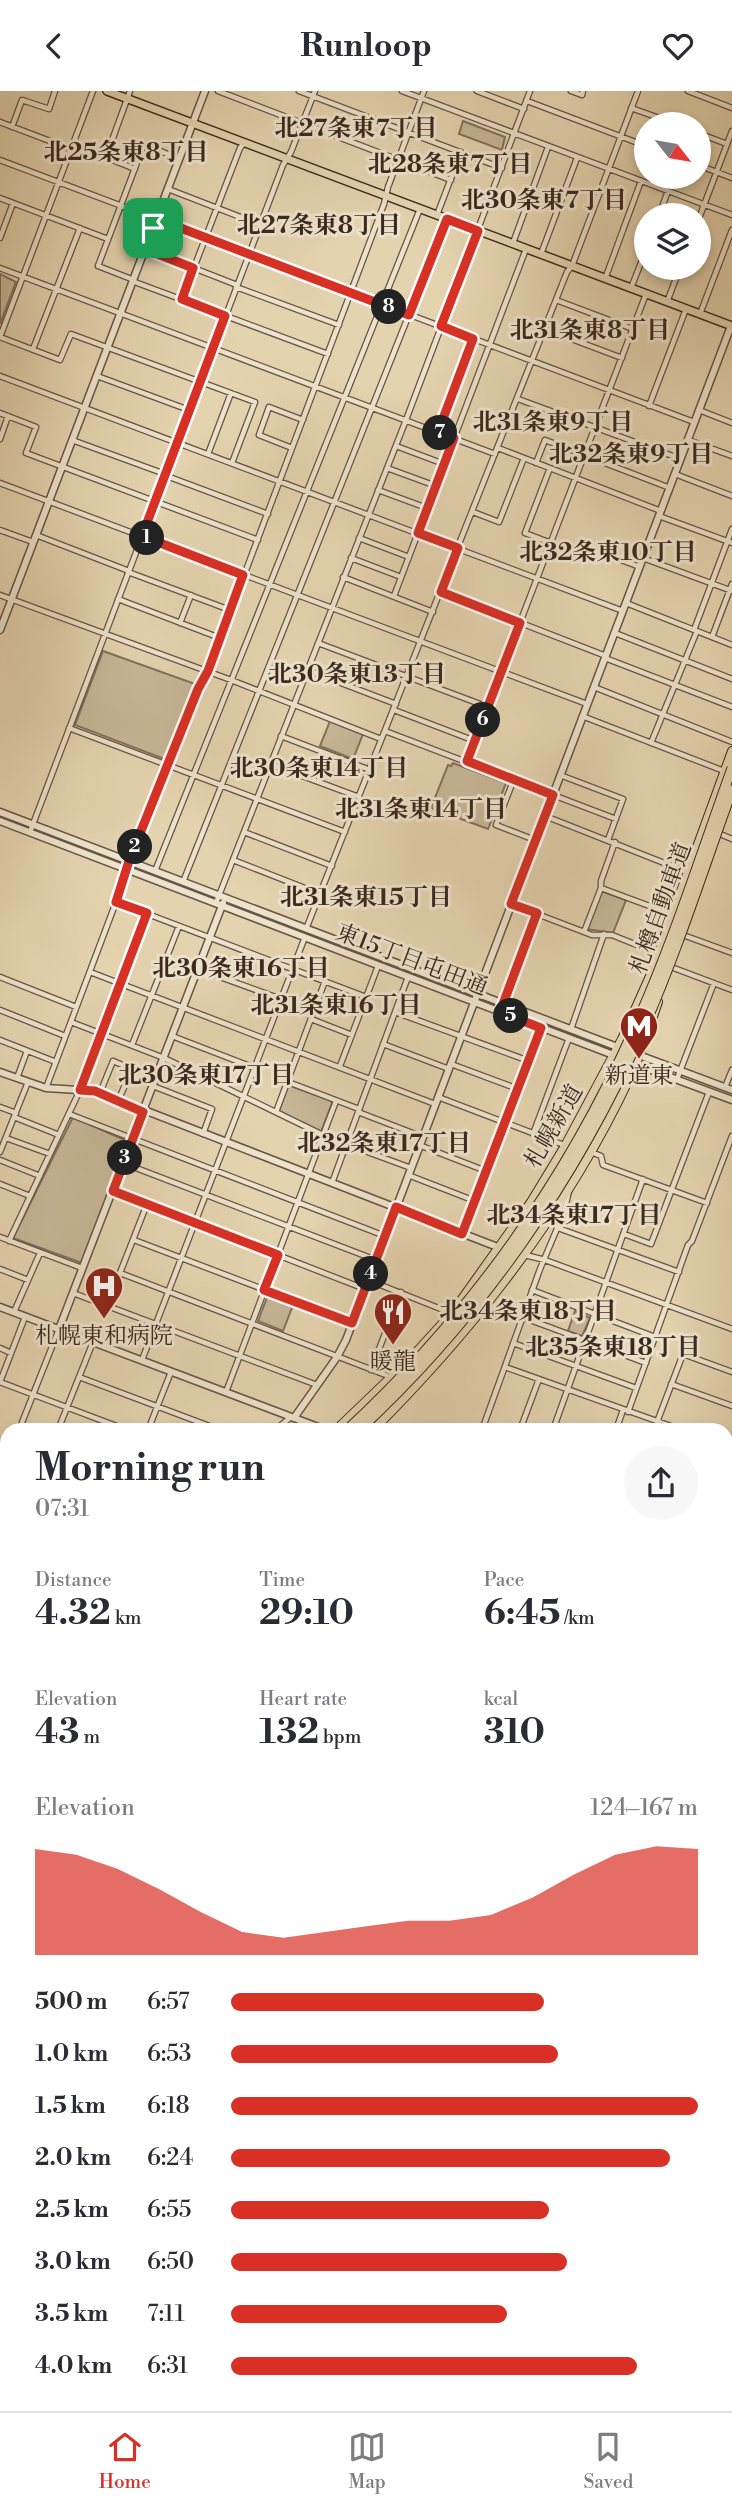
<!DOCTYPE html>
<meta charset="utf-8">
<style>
:root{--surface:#fff;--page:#f7f7f7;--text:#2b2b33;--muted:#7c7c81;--line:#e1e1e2;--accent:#d93025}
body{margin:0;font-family:"Libre Bodoni","Noto Serif JP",serif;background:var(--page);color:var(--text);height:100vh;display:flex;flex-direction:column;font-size:26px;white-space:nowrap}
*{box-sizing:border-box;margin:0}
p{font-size:23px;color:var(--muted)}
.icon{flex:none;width:38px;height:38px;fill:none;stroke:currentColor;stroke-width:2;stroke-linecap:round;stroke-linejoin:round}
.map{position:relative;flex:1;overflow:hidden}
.details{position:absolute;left:0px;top:1332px;width:733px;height:989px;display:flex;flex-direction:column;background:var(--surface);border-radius:21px 21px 0 0;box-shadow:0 4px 10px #0003}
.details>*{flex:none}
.needle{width:46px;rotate:121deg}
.buttons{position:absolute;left:634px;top:21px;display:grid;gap:14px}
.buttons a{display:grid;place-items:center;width:77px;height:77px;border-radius:50%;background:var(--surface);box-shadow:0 4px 10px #0003;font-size:35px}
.pin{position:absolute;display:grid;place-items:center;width:60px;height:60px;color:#fff;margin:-30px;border-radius:14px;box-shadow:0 4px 10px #0006}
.km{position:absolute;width:35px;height:35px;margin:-18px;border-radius:50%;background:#222;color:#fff;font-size:19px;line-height:35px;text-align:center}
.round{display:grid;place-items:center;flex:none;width:74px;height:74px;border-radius:37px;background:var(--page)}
.overview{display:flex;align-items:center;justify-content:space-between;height:119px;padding:0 35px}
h1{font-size:38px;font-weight:800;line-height:52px}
.figures{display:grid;grid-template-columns:repeat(3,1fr);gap:10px;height:119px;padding:7px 35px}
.figures div{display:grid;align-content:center}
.figures b{font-size:35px;font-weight:800}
.figures small{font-size:19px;font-weight:400}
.figures p{font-size:19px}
.chart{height:196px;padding:14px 35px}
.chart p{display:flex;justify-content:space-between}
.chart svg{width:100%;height:126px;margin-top:7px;fill:var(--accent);opacity:.7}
ul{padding:0 35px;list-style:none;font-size:23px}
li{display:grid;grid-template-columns:112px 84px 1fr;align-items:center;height:52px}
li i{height:18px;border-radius:9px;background:var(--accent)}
header{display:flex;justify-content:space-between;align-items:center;height:91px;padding:0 35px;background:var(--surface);font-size:32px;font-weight:800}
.dock{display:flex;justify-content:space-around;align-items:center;height:98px;border-top:2px solid var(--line);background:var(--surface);font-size:19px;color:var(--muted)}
.dock a{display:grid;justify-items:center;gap:4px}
.dock .on{color:var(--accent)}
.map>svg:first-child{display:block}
.green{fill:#c7b697;stroke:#82705c;stroke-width:2}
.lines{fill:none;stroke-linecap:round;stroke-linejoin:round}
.stream{stroke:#7f6c58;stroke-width:2}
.taxiway{stroke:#907e68;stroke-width:14}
.minor-casing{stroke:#665444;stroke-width:7}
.tertiary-casing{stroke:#665444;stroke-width:9}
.secondary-casing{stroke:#3c2920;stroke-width:9}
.primary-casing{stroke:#3c2920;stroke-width:10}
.trunk-casing{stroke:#3c2920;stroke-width:10}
.motorway-casing{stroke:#3c2920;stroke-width:11}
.minor{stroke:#ede2cb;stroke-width:4.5}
.tertiary{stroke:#ede2cb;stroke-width:6}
.secondary{stroke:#ede2cb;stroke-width:6}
.primary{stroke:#e4d3af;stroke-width:7}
.trunk{stroke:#e4d3af;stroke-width:8}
.motorway{stroke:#e4d3af;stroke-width:9}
.motorway-bridge-casing{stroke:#3c2920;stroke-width:11;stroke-linecap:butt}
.motorway-bridge{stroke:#e4d3af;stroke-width:9}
.route-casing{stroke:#fff;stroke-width:14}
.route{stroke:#d93025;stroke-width:9}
.labels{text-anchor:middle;stroke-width:6;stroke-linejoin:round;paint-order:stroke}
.street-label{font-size:23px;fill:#3c2920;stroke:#ede2cb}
.poi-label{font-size:23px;fill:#3c2920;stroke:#ede2cb}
.neighbourhood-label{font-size:24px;font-weight:bold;fill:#3c2920;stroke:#ede2cb}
</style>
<header><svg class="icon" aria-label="back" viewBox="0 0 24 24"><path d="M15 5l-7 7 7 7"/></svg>Runloop<svg class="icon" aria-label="heart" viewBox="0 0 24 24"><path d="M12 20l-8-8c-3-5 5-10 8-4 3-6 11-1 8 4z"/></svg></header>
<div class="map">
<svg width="732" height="2320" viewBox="0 0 732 2320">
<rect width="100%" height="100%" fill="#e4d3af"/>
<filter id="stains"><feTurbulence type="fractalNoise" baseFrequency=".00286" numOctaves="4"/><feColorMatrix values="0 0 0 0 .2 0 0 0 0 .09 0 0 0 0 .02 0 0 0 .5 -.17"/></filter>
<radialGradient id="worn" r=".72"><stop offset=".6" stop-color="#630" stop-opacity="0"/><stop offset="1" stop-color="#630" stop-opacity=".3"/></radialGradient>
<path class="green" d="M463 30 505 46 502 59 459 43Z
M0 183 16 191 0 233Z
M103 560 198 594 167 669 75 634Z
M330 630 363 643 353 668 320 655Z
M453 672 506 692 488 738 431 717 448 674 451 675Z
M601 800 626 809 613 842 586 838Z
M288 994 331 1009 332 1012 321 1041 279 1020Z
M73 1026 129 1051 82 1172 13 1147Z
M268 1204 293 1214 283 1240 258 1230Z
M575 1220 590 1227 582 1245 568 1240Z
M726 1567 732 1569V1642L726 1640Z
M732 2059V2189L726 2190V2061Z
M732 2193V2303L726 2304V2194Z
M172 2314H488L490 2320H168Z
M505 2314H676L674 2320H507Z"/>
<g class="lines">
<path class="stream" d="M496 2314 498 2320"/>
<path class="taxiway" d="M726 2046 732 2044
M693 2314 697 2320"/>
<g class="minor-casing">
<path id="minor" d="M218 0 451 89
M299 0 502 77
M402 0 732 124
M477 0 524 18
M571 0 582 4 583 0
M688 0 732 17
M527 10 646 55
M631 17 676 33
M0 31 71 58
M12 36 22 9 49 18 55 0
M698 42 727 53
M98 63 135 78
M106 66 130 0
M0 69 694 331
M698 74 732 87
M168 98 261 134
M0 107 108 148
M437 124 461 61
M659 124 668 100
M698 130 732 40
M0 147 13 112
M513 152 548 56
M145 158 237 194
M541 163 577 67
M0 177 495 363
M605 188 641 90
M134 189 98 175 144 53 179 68
M132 190 328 263
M236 196 339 234
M631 197 646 159
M182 208 240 57 244 52
M556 209 633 238
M667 211 680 177
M700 223 732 139
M545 238 622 267
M0 246 60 269 71 243 255 311 232 372
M0 246 93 0
M33 258 80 137
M0 285 623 520
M97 285 189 319
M518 308 681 368
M649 315 686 218
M699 319 732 332
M0 322 36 336 26 362 258 449
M438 341 473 248
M0 348 8 325
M72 349 165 383
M688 349 732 365
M396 355 444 373
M292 357 259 344 269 316 303 329
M498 357 661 420
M208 363 231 302
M536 372 545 349 670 397
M387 377 436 395
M550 377 525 442 551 452
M675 383 732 405
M164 384 268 423
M0 392 587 613
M378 399 427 417
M473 421 499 431 524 367
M659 425 732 452
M0 439 33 451
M36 444 129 480
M359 447 409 466
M584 455 640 476
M351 467 401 486
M643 467 732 500
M128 481 230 519
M343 486 433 521
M441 501 606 565
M0 504 231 589 381 648
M394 505 526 158
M118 508 220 547
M626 512 732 554
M180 532 191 504
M694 539 732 438
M615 542 732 588
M712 546 732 493
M318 552 488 616
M605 567 732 616
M307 579 396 613
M594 596 732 651
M394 619 475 650
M582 625 724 680
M69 637 345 741
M385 640 616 728
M281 645 370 679
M651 652 697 540
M467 670 646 203
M270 673 359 706
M560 684 623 708 608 749
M514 688 496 734 535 749
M545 725 687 781
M30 741 283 74 291 61 315 0
M244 741 332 775
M720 743 732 748
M233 769 320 803
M155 780 420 118
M183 791 447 128
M601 797 671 823
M116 811 366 906
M216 812 406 329 530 0
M511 813 592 844H612L657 862
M306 838 567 181 572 175 638 0
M584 841 601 797V790L615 751
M683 844 732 862
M671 876 732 899
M198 878 281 908
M90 881 435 1013
M0 886 76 916
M0 919 65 945
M395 921 529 970
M500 921 536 822
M311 928 352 944
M71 931 164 967 323 1044
M571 938 604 843
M172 945 255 977
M0 949 56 971
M383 953 449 978
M132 954 179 835
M451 973 518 998
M340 975 378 875
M17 987 27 960
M677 988 714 892
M288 991 359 1018
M153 995 212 1018 203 1043
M725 996 732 979
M46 997 116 811 129 770 198 598 208 580 384 113 388 96 424 0
M100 1002 113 970 132 978 118 1010
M438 1006 564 1054
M0 1016 16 1022
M276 1021 325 890
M358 1021 423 1046
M69 1023 385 1145
M14 1026 59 1044
M533 1043 569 947
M6 1047 50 1063
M346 1053 411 1077
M419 1054 486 1080
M0 1061 28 991
M591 1061 601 1065 603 1074 707 1112
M0 1069 40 1085
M123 1072 376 1169
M408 1084 475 1110
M332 1092 408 886
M0 1093 30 1105
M113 1100 365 1198
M558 1137 679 1181
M462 1143 541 937
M624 1143 651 1153 709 1001
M0 1146 82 1177
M134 1149 352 1232
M9 1150 80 999 147 823
M525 1164 545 1169 732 1238
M0 1178 28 1189
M120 1182 391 1286
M368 1189 451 1222
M532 1199 655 1246
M73 1202 317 1294
M107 1215 147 1113
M14 1221 40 1162
M522 1226 646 1272
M513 1252 636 1297
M0 1257 11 1262
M142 1269 305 846
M505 1276 682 1339
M371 1279 401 1201
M79 1286 220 1339
M0 1291 127 1339
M0 1291 25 1226
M671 1293 732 1315
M226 1301 336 1010
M628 1321 688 1154 692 1150 732 1045
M19 1339 59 1238
M58 1339 93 1251
M148 1339 171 1281
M275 1339 291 1326
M482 1339 540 1178 564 1121 569 1100
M520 1339 539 1288
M553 1339 643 1088
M616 1339 623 1319
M654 1339 683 1263 732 1281
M726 1354 732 1355
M0 1366 7 1369
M0 1388 7 1370
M726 1402 732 1385
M0 1456 7 1459
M0 1488 7 1470
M0 1509 7 1504
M0 1639 7 1636
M0 1643 7 1659
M726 1651 732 1653
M0 1672 7 1669
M0 1711 7 1727
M726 1724 732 1723
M0 1752 7 1749
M726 1758 732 1781
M0 1791 7 1788
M0 1830 7 1827
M0 1874 7 1871
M726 1891 732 1908
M0 1916 7 1913
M726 1916 732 1914
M0 1948 7 1945
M0 1983 7 1998"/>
</g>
<g class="tertiary-casing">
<path id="tertiary" d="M0 539 205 0
M0 721 620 957
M0 730 616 965
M636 963 732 999
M632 972 732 1009
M0 981 46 997 95 1000 500 1157
M0 1216 326 1339
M59 1238 223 812
M294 1327 337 1266 346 1249 731 235
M726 1474 732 1476"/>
</g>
<g class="secondary-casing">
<path id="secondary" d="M726 1813 732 1812
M726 1820 732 1819
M0 2146 7 2140
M0 2157 7 2150
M0 2210 7 2218
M169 2314 178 2320"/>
</g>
<g class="primary-casing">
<path id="primary" d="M107 0 732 235"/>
</g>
<g class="trunk-casing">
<path id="trunk" d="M336 1339 411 1267 452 1222 531 1111 565 1055 622 948 650 885 732 660
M373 1339C476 1236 568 1119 630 986 642 962 649 936 658 911
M0 1563 7 1559
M0 1593 7 1589"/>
</g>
<g class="motorway-casing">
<path id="motorway" d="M0 1570 7 1566
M0 1581 7 1577"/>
</g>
<use href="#minor" class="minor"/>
<use href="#tertiary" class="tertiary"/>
<use href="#secondary" class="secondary"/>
<use href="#primary" class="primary"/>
<use href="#trunk" class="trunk"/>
<use href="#motorway" class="motorway"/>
<g class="motorway-bridge-casing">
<path id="motorway-bridge" d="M347 1339C470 1225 567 1089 635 936 673 852 701 763 732 677
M359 1339C480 1227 576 1089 643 938 677 861 703 779 732 699"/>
</g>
<use href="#motorway-bridge" class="motorway-bridge"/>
</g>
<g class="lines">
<g class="route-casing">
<path id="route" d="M157 128 409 224 447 128 478 140 441 235 473 248 438 341 454 347 418 442 458 457 441 501 520 532 467 670 553 704 511 813 537 822 500 921 541 937 462 1143 396 1116 352 1232 264 1199 278 1164 113 1100 143 1021 95 1000 80 999 147 822 116 811 129 770 198 598 208 580 243 484 142 445 225 225 182 208 193 177 145 158Z"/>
</g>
<use href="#route" class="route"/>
</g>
<defs>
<g id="metro-pin" transform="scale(2.0125)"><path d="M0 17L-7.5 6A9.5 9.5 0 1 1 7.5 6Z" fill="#8f2418" stroke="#ede2cb"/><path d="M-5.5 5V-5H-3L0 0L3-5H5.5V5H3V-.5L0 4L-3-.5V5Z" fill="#fff"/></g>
<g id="hospital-pin" transform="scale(2.0125)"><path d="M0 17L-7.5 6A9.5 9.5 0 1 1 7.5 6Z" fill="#8f2418" stroke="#ede2cb"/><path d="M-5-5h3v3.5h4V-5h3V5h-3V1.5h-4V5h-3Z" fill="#fff"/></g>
<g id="restaurant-pin" transform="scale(2.0125)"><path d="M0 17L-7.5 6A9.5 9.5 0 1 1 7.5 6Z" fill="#8f2418" stroke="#ede2cb"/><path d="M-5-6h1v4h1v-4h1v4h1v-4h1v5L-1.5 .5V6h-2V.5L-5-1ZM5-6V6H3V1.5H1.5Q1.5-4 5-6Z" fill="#fff"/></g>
</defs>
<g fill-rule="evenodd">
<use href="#metro-pin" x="639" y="935"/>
<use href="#hospital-pin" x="104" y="1195"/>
<use href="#restaurant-pin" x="393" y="1221"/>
</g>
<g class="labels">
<g class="street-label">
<text transform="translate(660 817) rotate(-70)" y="8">札樽自動車道</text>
<text transform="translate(412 868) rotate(21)" y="8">東15丁目屯田通</text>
<text transform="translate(553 1035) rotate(-60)" y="8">札幌新道</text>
</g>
<g class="poi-label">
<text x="639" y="992">新道東</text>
<text x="104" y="1252">札幌東和病院</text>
<text x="393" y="1278">暖龍</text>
</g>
<g class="neighbourhood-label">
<text x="356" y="45">北27条東7丁目</text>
<text x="126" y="69">北25条東8丁目</text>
<text x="450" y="81">北28条東7丁目</text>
<text x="544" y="117">北30条東7丁目</text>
<text x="319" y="142">北27条東8丁目</text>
<text x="590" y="247">北31条東8丁目</text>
<text x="553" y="339">北31条東9丁目</text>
<text x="631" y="371">北32条東9丁目</text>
<text x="608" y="469">北32条東10丁目</text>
<text x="357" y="591">北30条東13丁目</text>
<text x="319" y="685">北30条東14丁目</text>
<text x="421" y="726">北31条東14丁目</text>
<text x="366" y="814">北31条東15丁目</text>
<text x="241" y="885">北30条東16丁目</text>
<text x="336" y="922">北31条東16丁目</text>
<text x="206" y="992">北30条東17丁目</text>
<text x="384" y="1060">北32条東17丁目</text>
<text x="574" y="1132">北34条東17丁目</text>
<text x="528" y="1228">北34条東18丁目</text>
<text x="613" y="1264">北35条東18丁目</text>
</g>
</g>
<rect width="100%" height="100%" filter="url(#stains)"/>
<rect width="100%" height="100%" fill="url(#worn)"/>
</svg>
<div class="buttons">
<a><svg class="needle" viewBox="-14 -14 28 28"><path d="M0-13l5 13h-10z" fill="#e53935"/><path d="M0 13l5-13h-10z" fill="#7c7c81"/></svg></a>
<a><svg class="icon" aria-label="layers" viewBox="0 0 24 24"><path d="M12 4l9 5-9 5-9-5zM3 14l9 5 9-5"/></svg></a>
</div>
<div class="pin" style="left:153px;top:137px;background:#1e9e55"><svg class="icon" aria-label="arrive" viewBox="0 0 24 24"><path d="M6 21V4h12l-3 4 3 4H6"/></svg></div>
<b class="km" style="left:147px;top:447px">1</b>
<b class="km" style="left:135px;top:756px">2</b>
<b class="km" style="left:125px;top:1067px">3</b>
<b class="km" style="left:371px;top:1183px">4</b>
<b class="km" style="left:511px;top:925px">5</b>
<b class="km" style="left:483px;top:629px">6</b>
<b class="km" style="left:440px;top:342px">7</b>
<b class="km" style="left:389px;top:216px">8</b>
<section class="details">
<div class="overview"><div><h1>Morning run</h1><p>07:31</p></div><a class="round"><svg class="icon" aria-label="share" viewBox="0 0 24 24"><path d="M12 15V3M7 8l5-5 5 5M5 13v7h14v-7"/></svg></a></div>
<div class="figures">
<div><p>Distance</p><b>4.32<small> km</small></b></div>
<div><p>Time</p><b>29:10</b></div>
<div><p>Pace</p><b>6:45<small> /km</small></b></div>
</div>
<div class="figures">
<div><p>Elevation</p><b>43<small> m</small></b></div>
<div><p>Heart rate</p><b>132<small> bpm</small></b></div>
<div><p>kcal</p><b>310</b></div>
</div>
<div class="chart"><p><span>Elevation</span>124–167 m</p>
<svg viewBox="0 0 160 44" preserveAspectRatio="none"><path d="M0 44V7L10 9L20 14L30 21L40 29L50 36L60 38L70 36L80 34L90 32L100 32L110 30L120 24L130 16L140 9L150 6L160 7V44z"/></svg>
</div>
<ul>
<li><b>500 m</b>6:57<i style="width:67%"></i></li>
<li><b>1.0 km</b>6:53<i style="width:70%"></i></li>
<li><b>1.5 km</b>6:18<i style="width:100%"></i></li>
<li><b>2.0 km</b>6:24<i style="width:94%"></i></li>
<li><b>2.5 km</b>6:55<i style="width:68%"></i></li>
<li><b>3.0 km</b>6:50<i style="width:72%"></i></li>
<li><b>3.5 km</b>7:11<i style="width:59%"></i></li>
<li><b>4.0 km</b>6:31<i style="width:87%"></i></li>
</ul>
</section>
</div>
<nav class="dock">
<a class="on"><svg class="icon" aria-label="home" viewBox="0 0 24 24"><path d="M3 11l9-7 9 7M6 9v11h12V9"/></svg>Home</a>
<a><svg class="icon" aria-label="map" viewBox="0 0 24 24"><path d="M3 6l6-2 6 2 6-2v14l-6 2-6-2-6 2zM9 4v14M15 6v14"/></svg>Map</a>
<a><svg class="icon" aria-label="saved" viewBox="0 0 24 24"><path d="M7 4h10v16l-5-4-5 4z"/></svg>Saved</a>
</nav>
